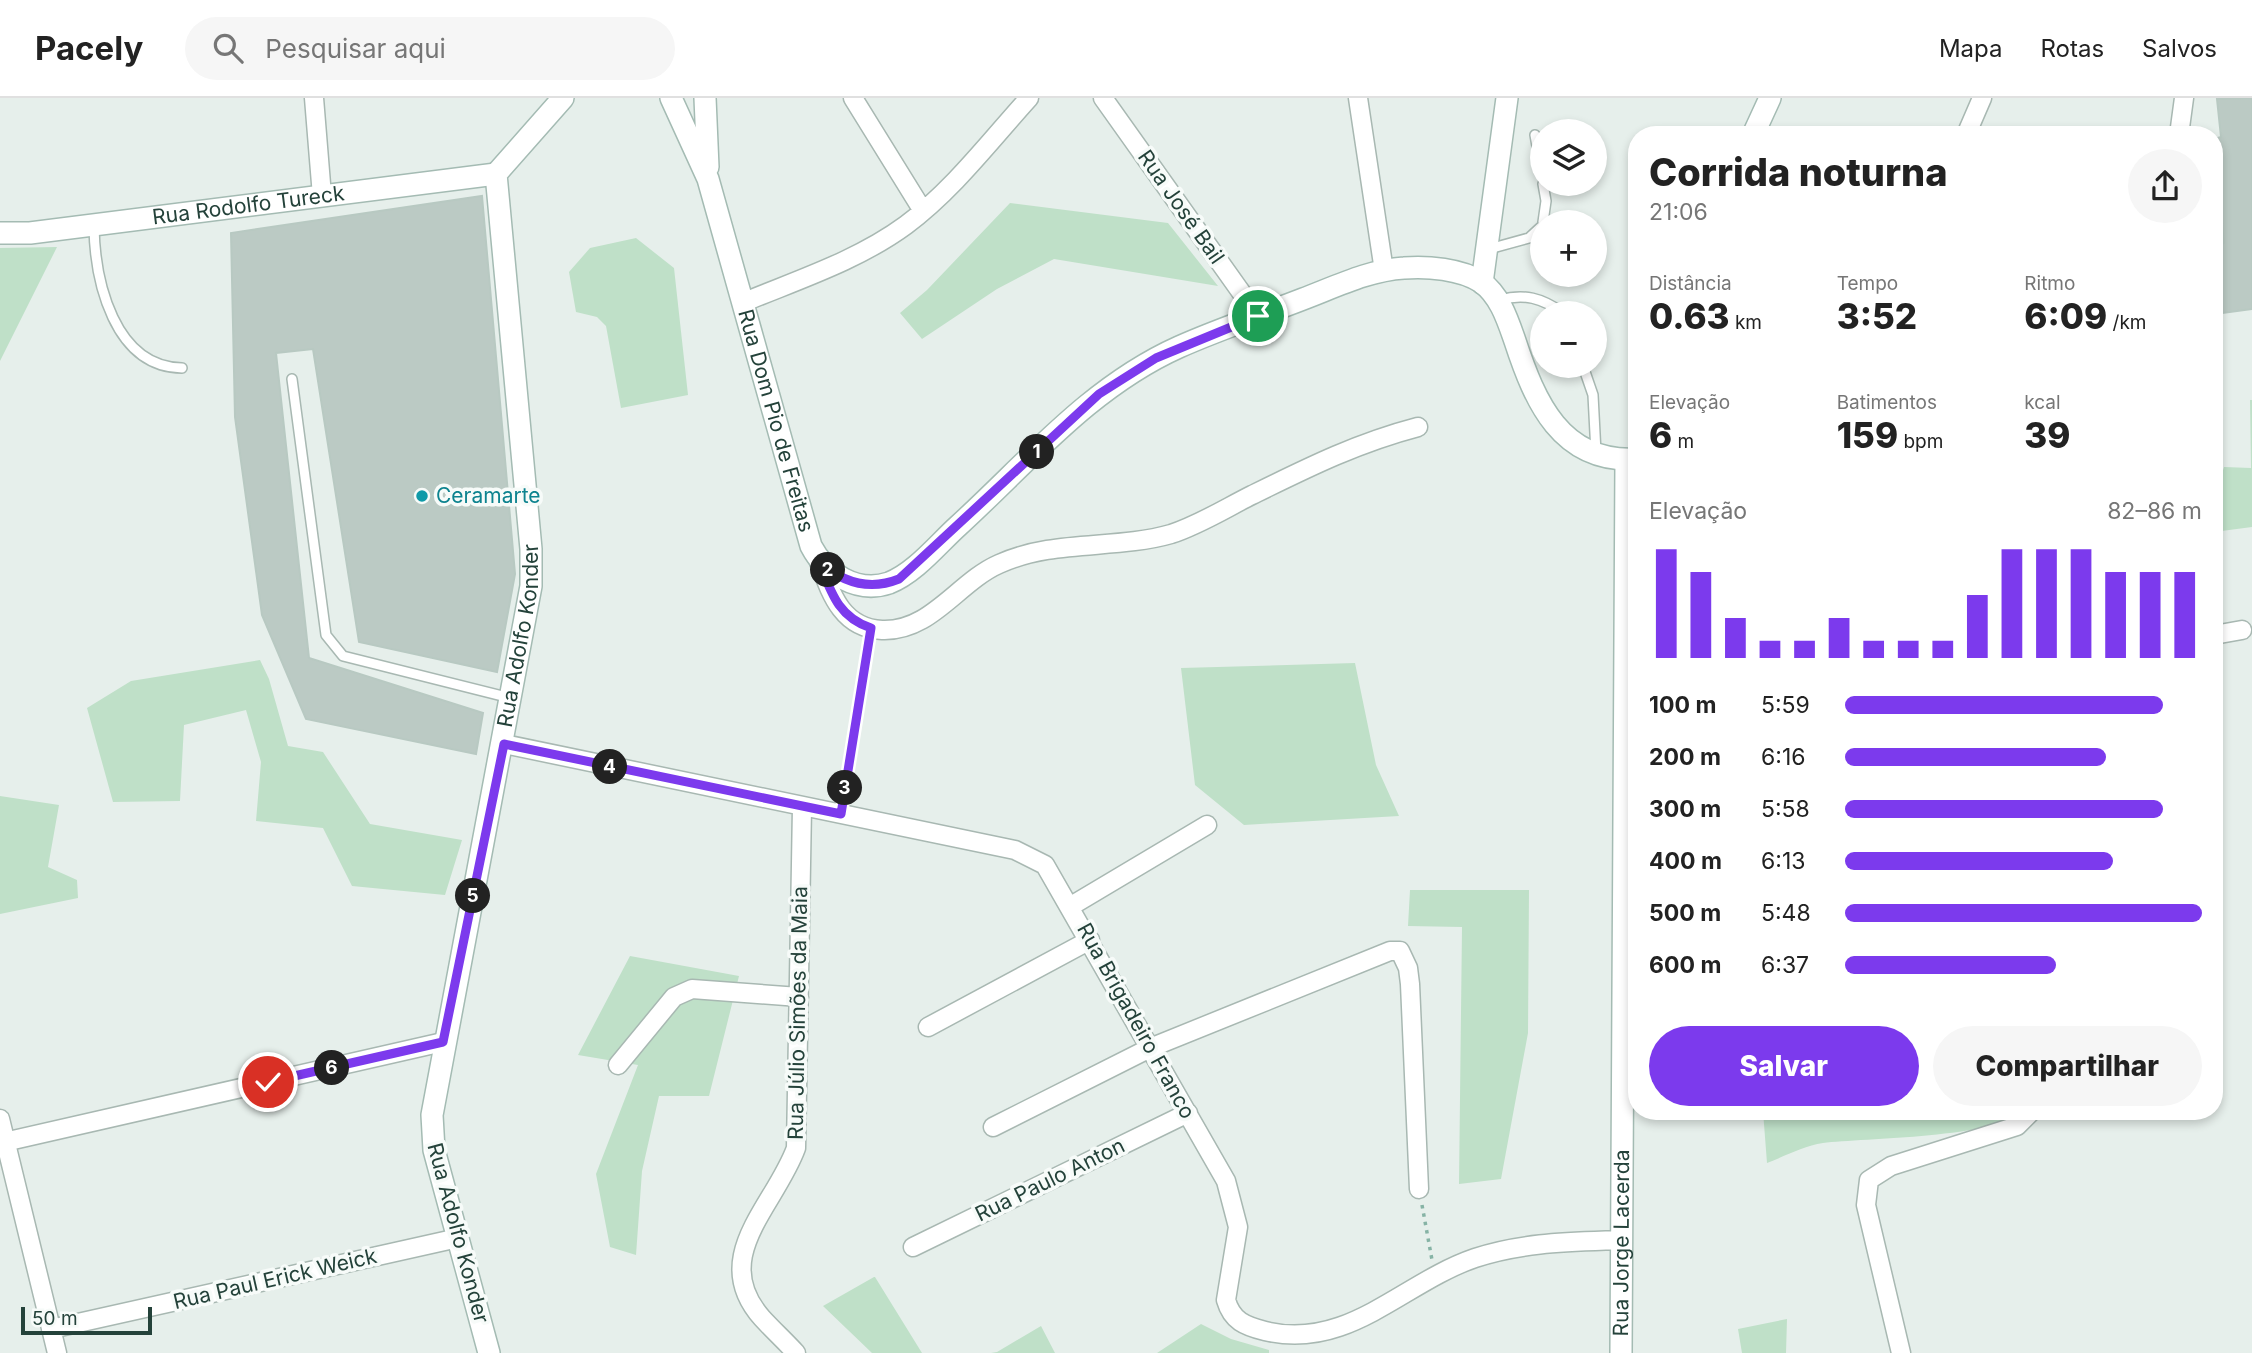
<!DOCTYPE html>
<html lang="pt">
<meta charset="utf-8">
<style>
:root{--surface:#fff;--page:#f6f6f6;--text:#222;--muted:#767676;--line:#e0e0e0;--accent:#7c3aed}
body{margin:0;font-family:Inter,sans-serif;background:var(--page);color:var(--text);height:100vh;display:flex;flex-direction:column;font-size:26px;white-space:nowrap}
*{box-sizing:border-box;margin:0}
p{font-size:23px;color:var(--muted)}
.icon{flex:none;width:38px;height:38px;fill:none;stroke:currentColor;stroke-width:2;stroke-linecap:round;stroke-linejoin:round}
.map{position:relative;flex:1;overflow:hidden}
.details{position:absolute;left:1628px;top:28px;width:595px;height:994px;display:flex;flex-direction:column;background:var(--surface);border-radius:28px;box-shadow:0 4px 10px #0003}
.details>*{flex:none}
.fabs{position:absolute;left:1530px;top:21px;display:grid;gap:14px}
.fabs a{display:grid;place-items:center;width:77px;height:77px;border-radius:50%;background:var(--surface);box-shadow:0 4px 10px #0003;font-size:35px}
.scale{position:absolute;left:21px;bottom:18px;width:131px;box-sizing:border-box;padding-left:7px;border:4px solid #24423a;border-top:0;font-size:19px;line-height:24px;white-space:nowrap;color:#24423a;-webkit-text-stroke:5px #f7fbf9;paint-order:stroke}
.pin{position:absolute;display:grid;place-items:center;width:60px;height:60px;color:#fff;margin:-30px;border:4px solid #fff;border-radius:50%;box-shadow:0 2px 7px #0007}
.km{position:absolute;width:35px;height:35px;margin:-18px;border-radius:50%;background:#222;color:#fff;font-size:19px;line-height:35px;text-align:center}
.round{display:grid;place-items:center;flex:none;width:74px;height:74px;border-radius:37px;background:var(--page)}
.head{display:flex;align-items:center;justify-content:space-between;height:119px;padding:0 21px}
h1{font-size:38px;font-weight:800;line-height:52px}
.stats{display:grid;grid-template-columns:repeat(3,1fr);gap:10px;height:119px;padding:7px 21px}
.stats div{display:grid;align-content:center}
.stats b{font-size:35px;font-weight:800}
.stats small{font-size:19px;font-weight:400}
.stats p{font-size:19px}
.chart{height:196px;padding:14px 21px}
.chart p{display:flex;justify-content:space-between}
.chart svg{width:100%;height:126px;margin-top:7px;stroke:var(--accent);stroke-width:6}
.cta{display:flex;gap:14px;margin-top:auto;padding:14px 21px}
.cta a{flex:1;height:80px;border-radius:42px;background:var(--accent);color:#fff;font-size:28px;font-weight:800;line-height:80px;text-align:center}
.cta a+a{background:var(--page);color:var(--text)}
ul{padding:0 21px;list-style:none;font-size:23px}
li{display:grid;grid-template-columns:112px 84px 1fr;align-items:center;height:52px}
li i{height:18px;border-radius:9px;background:var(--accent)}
header{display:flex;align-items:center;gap:42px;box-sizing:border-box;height:98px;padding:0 35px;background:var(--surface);border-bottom:2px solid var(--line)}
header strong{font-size:33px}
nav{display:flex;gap:38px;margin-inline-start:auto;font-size:24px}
.search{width:490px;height:63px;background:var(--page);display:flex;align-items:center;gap:18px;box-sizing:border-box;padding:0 24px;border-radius:38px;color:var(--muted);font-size:26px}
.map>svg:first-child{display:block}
.green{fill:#bfe0c8}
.building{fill:#bbcac4;stroke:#b8c9c2;stroke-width:2}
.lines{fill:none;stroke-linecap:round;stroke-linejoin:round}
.lane-casing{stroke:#a8b8b2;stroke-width:12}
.street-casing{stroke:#a8b8b2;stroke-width:21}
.secondary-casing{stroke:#a4bbb3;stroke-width:24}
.path{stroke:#86b3a5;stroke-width:3.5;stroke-dasharray:3.5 5;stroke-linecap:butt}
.lane{stroke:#fff;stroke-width:9}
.street{stroke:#fff;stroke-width:18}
.secondary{stroke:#fff;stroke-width:21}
.route-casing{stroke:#fff;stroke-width:14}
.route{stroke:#7c3aed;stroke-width:9}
.culture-dot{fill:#0f9aa8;stroke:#f7fbf9;stroke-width:2.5}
.labels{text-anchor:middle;stroke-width:7;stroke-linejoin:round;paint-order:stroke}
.street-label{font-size:21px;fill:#24423a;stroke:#f7fbf9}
.culture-label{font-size:21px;fill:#0d838f;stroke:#f7fbf9;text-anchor:start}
</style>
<header>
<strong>Pacely</strong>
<div class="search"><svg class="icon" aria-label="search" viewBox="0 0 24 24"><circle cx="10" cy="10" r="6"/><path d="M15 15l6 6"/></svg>Pesquisar aqui</div>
<nav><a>Mapa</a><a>Rotas</a><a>Salvos</a></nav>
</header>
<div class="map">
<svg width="2252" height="1255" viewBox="0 0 2252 1255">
<rect width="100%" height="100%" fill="#e6efeb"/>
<path class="green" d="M1010 105 1168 125 1218 188 1054 161 997 191 922 241 900 215 927 192Z
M636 140 674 170 688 297 621 310 606 228 597 219 576 214 569 174 590 150Z
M57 149 0 263V150Z
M2250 302H2252V429L2214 434V402L2224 369 2251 370Z
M260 562 269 581 288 648 323 654 370 726 462 742 445 797 352 788 323 730 256 723 261 664 246 612 184 627 180 703 113 704 87 610 131 583Z
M1355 565 1376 667 1399 718 1244 727 1195 687 1181 570Z
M0 698 59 707 48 769 77 782 78 800 0 816Z
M1410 792H1529L1528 935 1501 1081 1459 1086 1462 829 1408 828Z
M630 858 739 878 709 998H659L642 1073 636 1157 610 1149 596 1076 638 967 578 957Z
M1763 1013H2022C2000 1040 1863 1040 1823 1045 1804 1048 1785 1058 1767 1065Z
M874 1179H875L922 1255H872L823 1208Z
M1787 1221 1786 1255H1742L1738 1231Z
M1201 1226 1231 1241 1269 1252V1255H1157Z
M1041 1228 1055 1255H991L997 1254Z"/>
<path class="building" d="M2252 0V211L2214 216V147L2224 145 2219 96 2214 98V82L2218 80 2214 41 2221 39 2217 1Z
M482 98 515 476 497 574 359 544 313 251 276 255 309 560 483 615 476 656 306 621 262 517 235 319 231 135Z"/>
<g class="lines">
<g class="lane-casing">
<path id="lane" d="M1535 37 1542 76
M1543 124 1546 103 1543 86
M94 129C95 183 114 269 182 270
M1489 151 1529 140 1542 128
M1500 202C1524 195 1542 200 1563 215
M1583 268 1593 297 1596 355
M292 281 326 537 343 558 510 600"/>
</g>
<g class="street-casing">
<path id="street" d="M314 0 322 98
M853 0 923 113
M1103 0 1258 218
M1358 0 1384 173
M1966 37 1982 0
M2179 37 2184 0
M742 205C797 182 857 163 906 127 953 92 990 43 1029 0
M819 464C831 496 842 530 882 532 931 534 958 484 999 466 1054 441 1115 452 1171 436 1199 427 1226 410 1252 397 1309 369 1357 345 1418 329
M2214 537 2242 532
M504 646 1015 752 1045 767 1226 1083 1238 1129 1226 1202C1232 1223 1245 1228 1265 1233 1348 1253 1402 1185 1475 1160 1523 1144 1572 1144 1622 1142
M1071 808 1207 727
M928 929 1090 842
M618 967 674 899 692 891 799 899
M0 1021 57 1255
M993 1029 1150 950 1390 853H1400L1408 870 1410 886 1419 1091
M0 1045 443 944
M913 1149 1188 1015
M51 1231 458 1140
M796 1255C785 1243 773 1232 762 1220 708 1159 775 1108 796 1050L802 709
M1901 1255 1866 1107 1869 1082 1891 1068 2017 1028 2032 1013"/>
</g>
<g class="secondary-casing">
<g id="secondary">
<path id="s1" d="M671 0 708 81 811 448C825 475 857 496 889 485 915 475 938 446 958 428 1029 363 1090 289 1179 249 1219 231 1262 217 1303 201 1335 189 1369 172 1404 170 1427 168 1461 171 1481 184 1500 197 1508 223 1515 243 1535 304 1561 365 1636 361"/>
<path d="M705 0 708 69"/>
<path d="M1753 37 1770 0"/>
<path id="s2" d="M0 135H30L496 76"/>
<path d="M1482 185 1507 0"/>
<path id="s3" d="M489 1255 434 1052 432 1017 531 488V451L496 76 563 0"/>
<path id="s4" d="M1621 1255 1626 362"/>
</g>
</g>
<path class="path" d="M844 701 868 546
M1422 1107 1432 1162"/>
<use href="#lane" class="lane"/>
<use href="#street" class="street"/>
<use href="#secondary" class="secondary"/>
</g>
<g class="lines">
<g class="route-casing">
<path id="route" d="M268 984 443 944 504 646 841 716 871 530C838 519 831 494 819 464 842 484 869 493 899 481L1099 296 1156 260 1258 218"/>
</g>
<use href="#route" class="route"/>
</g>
<circle class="culture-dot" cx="422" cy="398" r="7"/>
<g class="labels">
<g class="street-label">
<text dy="7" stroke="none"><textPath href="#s2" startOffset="250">Rua Rodolfo Tureck</textPath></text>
<text transform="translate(1181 109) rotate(55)" y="7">Rua José Bail</text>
<text dy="7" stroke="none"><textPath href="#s1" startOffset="340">Rua Dom Pio de Freitas</textPath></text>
<text dy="7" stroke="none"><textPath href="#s3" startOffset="733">Rua Adolfo Konder</textPath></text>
<text transform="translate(798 915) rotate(-89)" y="7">Rua Júlio Simões da Maia</text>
<text transform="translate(1136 923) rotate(61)" y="7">Rua Brigadeiro Franco</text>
<text transform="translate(1050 1082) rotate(-26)" y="7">Rua Paulo Anton</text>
<text transform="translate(458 1135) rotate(75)" y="7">Rua Adolfo Konder</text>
<text dy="7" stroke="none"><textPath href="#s4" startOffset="110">Rua Jorge Lacerda</textPath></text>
<text transform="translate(275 1181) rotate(-13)" y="7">Rua Paul Erick Weick</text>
</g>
<g class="culture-label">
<text x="436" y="405">Ceramarte</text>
</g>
</g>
</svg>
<div class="fabs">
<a><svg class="icon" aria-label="layers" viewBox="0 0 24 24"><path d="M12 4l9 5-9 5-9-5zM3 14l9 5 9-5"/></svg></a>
<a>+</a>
<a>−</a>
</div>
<div class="scale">50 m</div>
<div class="pin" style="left:1258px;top:218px;background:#1e9e55"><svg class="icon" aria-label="arrive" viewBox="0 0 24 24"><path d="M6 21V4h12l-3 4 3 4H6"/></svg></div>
<div class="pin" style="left:268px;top:984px;background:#d93025"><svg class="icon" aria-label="check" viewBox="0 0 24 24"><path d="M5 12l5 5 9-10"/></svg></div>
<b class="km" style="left:1037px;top:354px">1</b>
<b class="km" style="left:828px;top:472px">2</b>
<b class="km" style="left:845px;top:690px">3</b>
<b class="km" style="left:610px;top:669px">4</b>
<b class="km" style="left:473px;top:798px">5</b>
<b class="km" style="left:332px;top:970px">6</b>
<section class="details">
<div class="head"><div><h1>Corrida noturna</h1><p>21:06</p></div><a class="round"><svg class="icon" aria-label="share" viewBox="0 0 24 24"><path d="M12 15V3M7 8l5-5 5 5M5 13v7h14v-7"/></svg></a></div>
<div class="stats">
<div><p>Distância</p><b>0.63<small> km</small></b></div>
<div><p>Tempo</p><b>3:52</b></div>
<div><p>Ritmo</p><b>6:09<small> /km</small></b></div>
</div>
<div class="stats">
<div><p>Elevação</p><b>6<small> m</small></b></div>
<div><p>Batimentos</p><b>159<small> bpm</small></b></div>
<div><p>kcal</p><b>39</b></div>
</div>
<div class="chart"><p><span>Elevação</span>82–86 m</p>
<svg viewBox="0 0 160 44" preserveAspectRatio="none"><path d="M5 44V6M15 44V14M25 44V30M35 44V38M45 44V38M55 44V30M65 44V38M75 44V38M85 44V38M95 44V22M105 44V6M115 44V6M125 44V6M135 44V14M145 44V14M155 44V14"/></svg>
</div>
<ul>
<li><b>100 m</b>5:59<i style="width:89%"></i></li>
<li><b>200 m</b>6:16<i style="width:73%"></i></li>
<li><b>300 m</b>5:58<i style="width:89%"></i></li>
<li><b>400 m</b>6:13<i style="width:75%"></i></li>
<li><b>500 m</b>5:48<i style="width:100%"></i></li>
<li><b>600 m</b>6:37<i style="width:59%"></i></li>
</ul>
<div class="cta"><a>Salvar</a><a>Compartilhar</a></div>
</section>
</div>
